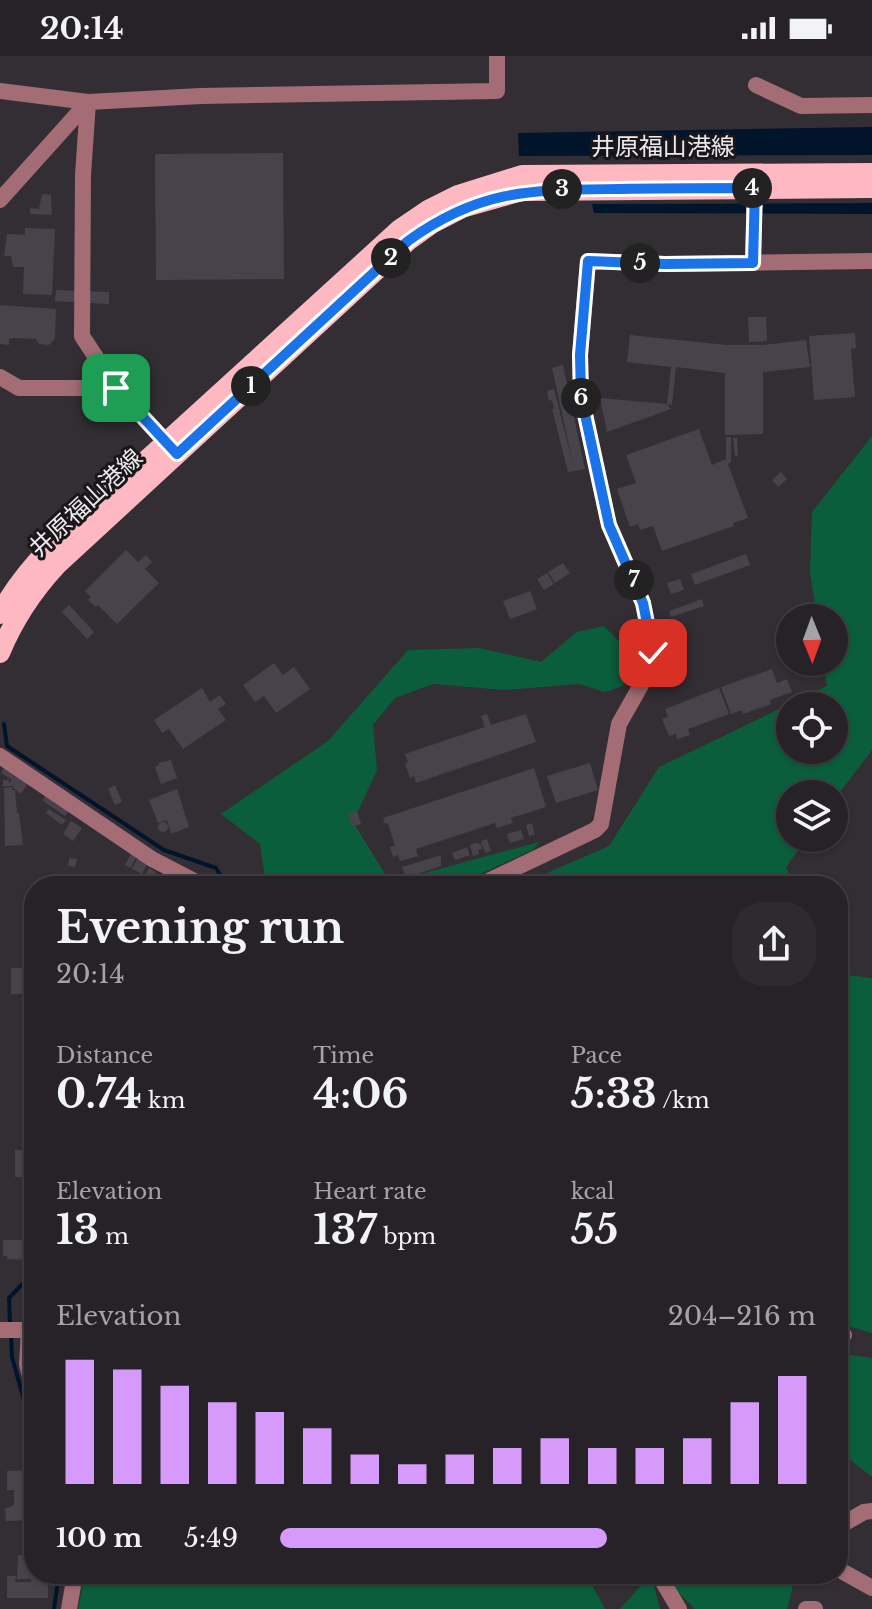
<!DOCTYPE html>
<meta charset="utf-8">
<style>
:root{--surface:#262227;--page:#2e2a2f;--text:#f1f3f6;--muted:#a4a4a7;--line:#423f44;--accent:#d69bfa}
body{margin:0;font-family:"Libre Baskerville","Noto Sans JP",serif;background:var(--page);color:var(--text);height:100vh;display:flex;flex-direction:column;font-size:30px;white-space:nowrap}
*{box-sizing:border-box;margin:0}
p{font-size:26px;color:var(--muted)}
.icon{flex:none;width:44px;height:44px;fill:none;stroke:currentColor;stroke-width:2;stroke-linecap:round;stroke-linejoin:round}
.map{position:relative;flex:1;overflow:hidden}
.details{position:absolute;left:24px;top:820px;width:824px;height:708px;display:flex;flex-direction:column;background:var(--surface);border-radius:32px;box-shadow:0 2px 6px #0004,0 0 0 2px var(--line)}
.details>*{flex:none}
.needle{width:52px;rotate:179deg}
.fabs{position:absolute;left:776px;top:548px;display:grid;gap:16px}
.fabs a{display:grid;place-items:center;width:72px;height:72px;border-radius:50%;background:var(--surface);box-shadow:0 2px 6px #0004,0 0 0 2px var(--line);font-size:40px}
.pin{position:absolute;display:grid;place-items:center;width:68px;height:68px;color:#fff;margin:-34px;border-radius:16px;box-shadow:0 4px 12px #0006}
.km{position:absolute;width:40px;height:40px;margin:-20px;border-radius:50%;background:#222;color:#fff;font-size:22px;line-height:40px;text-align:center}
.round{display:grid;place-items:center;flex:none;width:84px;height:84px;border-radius:32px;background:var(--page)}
.head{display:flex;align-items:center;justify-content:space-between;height:136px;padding:0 32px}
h1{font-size:44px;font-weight:700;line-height:60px}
.stats{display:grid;grid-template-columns:repeat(3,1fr);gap:12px;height:136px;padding:8px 32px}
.stats div{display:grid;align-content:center}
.stats b{font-size:40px;font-weight:700}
.stats small{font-size:22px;font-weight:400}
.stats p{font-size:22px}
.chart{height:224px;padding:16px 32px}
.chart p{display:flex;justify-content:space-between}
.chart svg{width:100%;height:144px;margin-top:8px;stroke:var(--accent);stroke-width:6}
ul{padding:0 32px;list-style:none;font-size:26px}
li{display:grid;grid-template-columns:128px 96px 1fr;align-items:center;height:60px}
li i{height:20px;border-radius:10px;background:var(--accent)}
.status{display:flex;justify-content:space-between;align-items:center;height:56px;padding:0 40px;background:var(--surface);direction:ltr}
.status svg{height:22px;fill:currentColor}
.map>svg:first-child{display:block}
.green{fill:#0b5e3b;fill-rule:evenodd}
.water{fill:#00152c}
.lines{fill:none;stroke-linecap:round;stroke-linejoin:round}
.stream{stroke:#00152c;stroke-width:4}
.building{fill:#48434a}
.minor{stroke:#a46d75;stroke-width:16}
.major{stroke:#fdb8c2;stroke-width:20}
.route-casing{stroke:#fff;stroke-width:16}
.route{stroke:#1a73e8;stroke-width:10}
.labels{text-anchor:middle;stroke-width:6;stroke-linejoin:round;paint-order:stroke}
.street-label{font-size:24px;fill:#edeaee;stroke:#19171a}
</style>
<div class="status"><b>20:14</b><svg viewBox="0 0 49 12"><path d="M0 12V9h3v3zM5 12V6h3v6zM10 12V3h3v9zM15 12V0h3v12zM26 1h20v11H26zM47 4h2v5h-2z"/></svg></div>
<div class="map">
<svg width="872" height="1553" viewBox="0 0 872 1553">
<rect width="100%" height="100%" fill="#322e34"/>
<path class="green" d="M872 380V694L834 744V738H790V782H807L786 811 794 830H517L609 790 659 711 827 630 824 606H834V562H817L810 516 812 456ZM834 650V694H790V650Z
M604 570C627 593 633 598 623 630L605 636 579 628 504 634 433 628 395 642 373 669 377 714 353 766 385 818 410 821 539 786 534 793 455 830H266L260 788 221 758 328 685 408 594 479 592 541 606 577 576Z
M838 918 872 922V1277L838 1267Z
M838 1297 872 1302V1421L838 1394Z
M85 1518H586L605 1553H78Z
M651 1518 660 1553H620Z
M672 1518H796L787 1553H695L674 1532Z"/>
<path class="water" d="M872 71V99L519 100 518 77Z
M872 147V158L594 157 592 148Z"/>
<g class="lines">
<path class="stream" d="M4 668 7 690 164 794 216 812 227 830
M10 1268 9 1242 34 1216
M11 1277 12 1301 34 1380
M54 1553 59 1518"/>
</g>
<path class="building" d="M283 97 284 223 156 224 155 98Z
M42 138 51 139 52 159 30 158V152L39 153Z
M25 172 55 173 52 239 23 238 24 211H13L11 200H4L7 178 25 179Z
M56 234 109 236V248L55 245Z
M0 249 56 253 55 283 49 289 39 288 36 283 13 282 9 283V289L0 288Z
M748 261H766L767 285 749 286Z
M855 277 856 292 851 293 855 341 814 344 809 280Z
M630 279 727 289H763L806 284 810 311 763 316V378L725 379V317L676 311 672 349 667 348 671 311 627 306Z
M563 309 585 413 568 416 552 353H554L552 344 549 345 547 335 554 333 573 408 552 312Z
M600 342 667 348 671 353 607 376Z
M699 373 712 409 726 403V381H731V406L728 408 748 462 733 467 734 470 662 495 653 470 640 474 638 468 630 471 617 433 636 427 626 399Z
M733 382H737L738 400H735Z
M781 416 787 423 778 431 772 424Z
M126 494 138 506 146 499 152 506 145 513 159 527 117 568 98 549 96 551 88 544 91 541 85 535Z
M746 498 750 509 695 529 691 518Z
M563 507 570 517 555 527 548 516Z
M547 517 554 528 544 534 537 523Z
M680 523 684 534 671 538 667 527Z
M530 535 537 553 510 563 503 545Z
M702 543 704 550 671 561 669 555Z
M69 549 94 576 87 583 62 556Z
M274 607 283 619 294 611 310 633 276 657 264 640 255 646 243 629Z
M772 613 777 627 787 623 792 636 770 644 771 648 763 651 743 658 742 654 731 658 721 631Z
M202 632 210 646 220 639 226 648 218 653 226 664 183 693 169 673 162 677 154 664Z
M719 632 729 658 688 673 690 679 677 683 676 678 669 680 662 663 668 661 665 653Z
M487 658 491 669 526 658 536 686 416 727 414 720 410 722 405 708 408 706 405 698 485 671 481 660Z
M171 704 177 722 161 728 155 711 159 709 158 707Z
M590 707 598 734 556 747 547 720Z
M6 709 17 716 12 724 1 717Z
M534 712 546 751 511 762 513 767 497 772 495 767 416 793 418 800 400 805 398 799 393 801 390 791 395 790 388 767 385 768 383 762Z
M18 717 28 727 21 738 12 731 15 730H3V724H9V727Z
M115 729 122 746 115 749 108 733Z
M12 731V734H15L17 757H19L23 789 5 790 4 732Z
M177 733 189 771 171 778 167 764 158 767 149 744Z
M46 736 70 752 65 760 43 745Z
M49 753 66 764 62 769 46 757Z
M357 755 361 768 352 771 348 758Z
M71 765 82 772 73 785 63 778Z
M158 771a5 5 0 1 1 10 0a5 5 0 1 1-10 0Z
M532 767 535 779 529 780 526 769Z
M521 774 524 783 510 787 507 778Z
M487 783 491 795 485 797 481 785Z
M475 787 481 788 482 793 478 794 479 798 473 800 470 789Z
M467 791 470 799 455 804 452 797Z
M131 798 136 801 131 812 125 809Z
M438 800H441V810L406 822 402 811Z
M138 801 148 806 142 818 132 813Z
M69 802 77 803 75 811 68 810Z
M149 812 156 816 151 826 144 822Z
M11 912H29V925L34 927 32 938H11Z
M25 1032H32L34 1035V1056H25Z
M15 1094H34V1121H15Z
M3 1184H24V1204L7 1203V1200H3Z
M32 1414V1434H28V1446H34V1464L6 1465 5 1453 14 1449V1434H7V1415Z
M18 1499 28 1500 30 1508H34V1518H51V1525H48V1542H7V1520H16L15 1526H31V1523H17Z"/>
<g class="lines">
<path class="minor" d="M756 29 801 50 872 49
M0 35 88 46 201 40 497 35V0
M88 46 83 119 82 280 116 332 173 394
M0 144 88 46
M753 207 755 124
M0 321 19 332H116
M0 700 152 803 204 830
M478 830 595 774 601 768 619 668 641 629 653 597 643 547 609 469 581 340 580 299 588 205 665 208 872 205
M0 1274H29L34 1271
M29 1274 27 1308 34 1336
M838 1276 844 1279 838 1282
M838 1471 864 1456 872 1455
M838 1513 872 1532
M662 1518 663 1526 679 1553
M69 1553 75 1518
M806 1553H815"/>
<path class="major" d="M0 558C32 497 92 454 142 408 228 329 314 251 400 173L428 154 458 139 522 119 872 117
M0 597C14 563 32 536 57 509L408 185 433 167 462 152 522 135 872 132"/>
</g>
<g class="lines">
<g class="route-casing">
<path id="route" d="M116 332 177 398 408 185C481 132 533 134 619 133 664 132 710 132 755 132L753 207 665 208 588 205 580 299 581 340 609 469 643 547 653 597"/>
</g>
<use href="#route" class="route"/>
</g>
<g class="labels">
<g class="street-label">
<text x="663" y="99">井原福山港線</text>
<text transform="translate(86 447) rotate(-43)" y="8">井原福山港線</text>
</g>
</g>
</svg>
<div class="fabs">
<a><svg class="needle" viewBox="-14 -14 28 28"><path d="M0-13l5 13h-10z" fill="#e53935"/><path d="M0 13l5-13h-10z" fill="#a4a4a7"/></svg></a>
<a><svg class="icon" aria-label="locate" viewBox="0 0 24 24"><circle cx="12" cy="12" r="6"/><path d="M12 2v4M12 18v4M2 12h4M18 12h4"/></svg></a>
<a><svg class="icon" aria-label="layers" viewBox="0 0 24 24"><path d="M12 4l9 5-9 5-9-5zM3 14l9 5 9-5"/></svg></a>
</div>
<div class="pin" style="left:116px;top:332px;background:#1e9e55"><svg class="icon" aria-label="arrive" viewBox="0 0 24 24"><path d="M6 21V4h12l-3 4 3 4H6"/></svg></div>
<div class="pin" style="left:653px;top:597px;background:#d93025"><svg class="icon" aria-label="check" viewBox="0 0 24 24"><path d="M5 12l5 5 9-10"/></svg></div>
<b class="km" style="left:251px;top:330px">1</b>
<b class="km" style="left:391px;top:202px">2</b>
<b class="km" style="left:562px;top:133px">3</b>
<b class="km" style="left:752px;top:132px">4</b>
<b class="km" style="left:640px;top:207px">5</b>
<b class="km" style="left:581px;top:342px">6</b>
<b class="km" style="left:634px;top:524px">7</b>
<section class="details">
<div class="head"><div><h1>Evening run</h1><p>20:14</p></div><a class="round"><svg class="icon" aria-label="share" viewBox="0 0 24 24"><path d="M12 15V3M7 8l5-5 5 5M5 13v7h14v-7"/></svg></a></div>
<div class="stats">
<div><p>Distance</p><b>0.74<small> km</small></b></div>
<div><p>Time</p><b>4:06</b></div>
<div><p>Pace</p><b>5:33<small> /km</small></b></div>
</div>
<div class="stats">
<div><p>Elevation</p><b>13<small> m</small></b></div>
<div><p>Heart rate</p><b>137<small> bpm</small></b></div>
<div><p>kcal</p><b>55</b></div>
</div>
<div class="chart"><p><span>Elevation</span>204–216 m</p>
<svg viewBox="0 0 160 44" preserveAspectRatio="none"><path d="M5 44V6M15 44V9M25 44V14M35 44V19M45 44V22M55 44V27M65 44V35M75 44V38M85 44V35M95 44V33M105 44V30M115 44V33M125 44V33M135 44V30M145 44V19M155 44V11"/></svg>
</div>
<ul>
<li><b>100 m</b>5:49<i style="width:61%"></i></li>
</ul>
</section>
</div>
